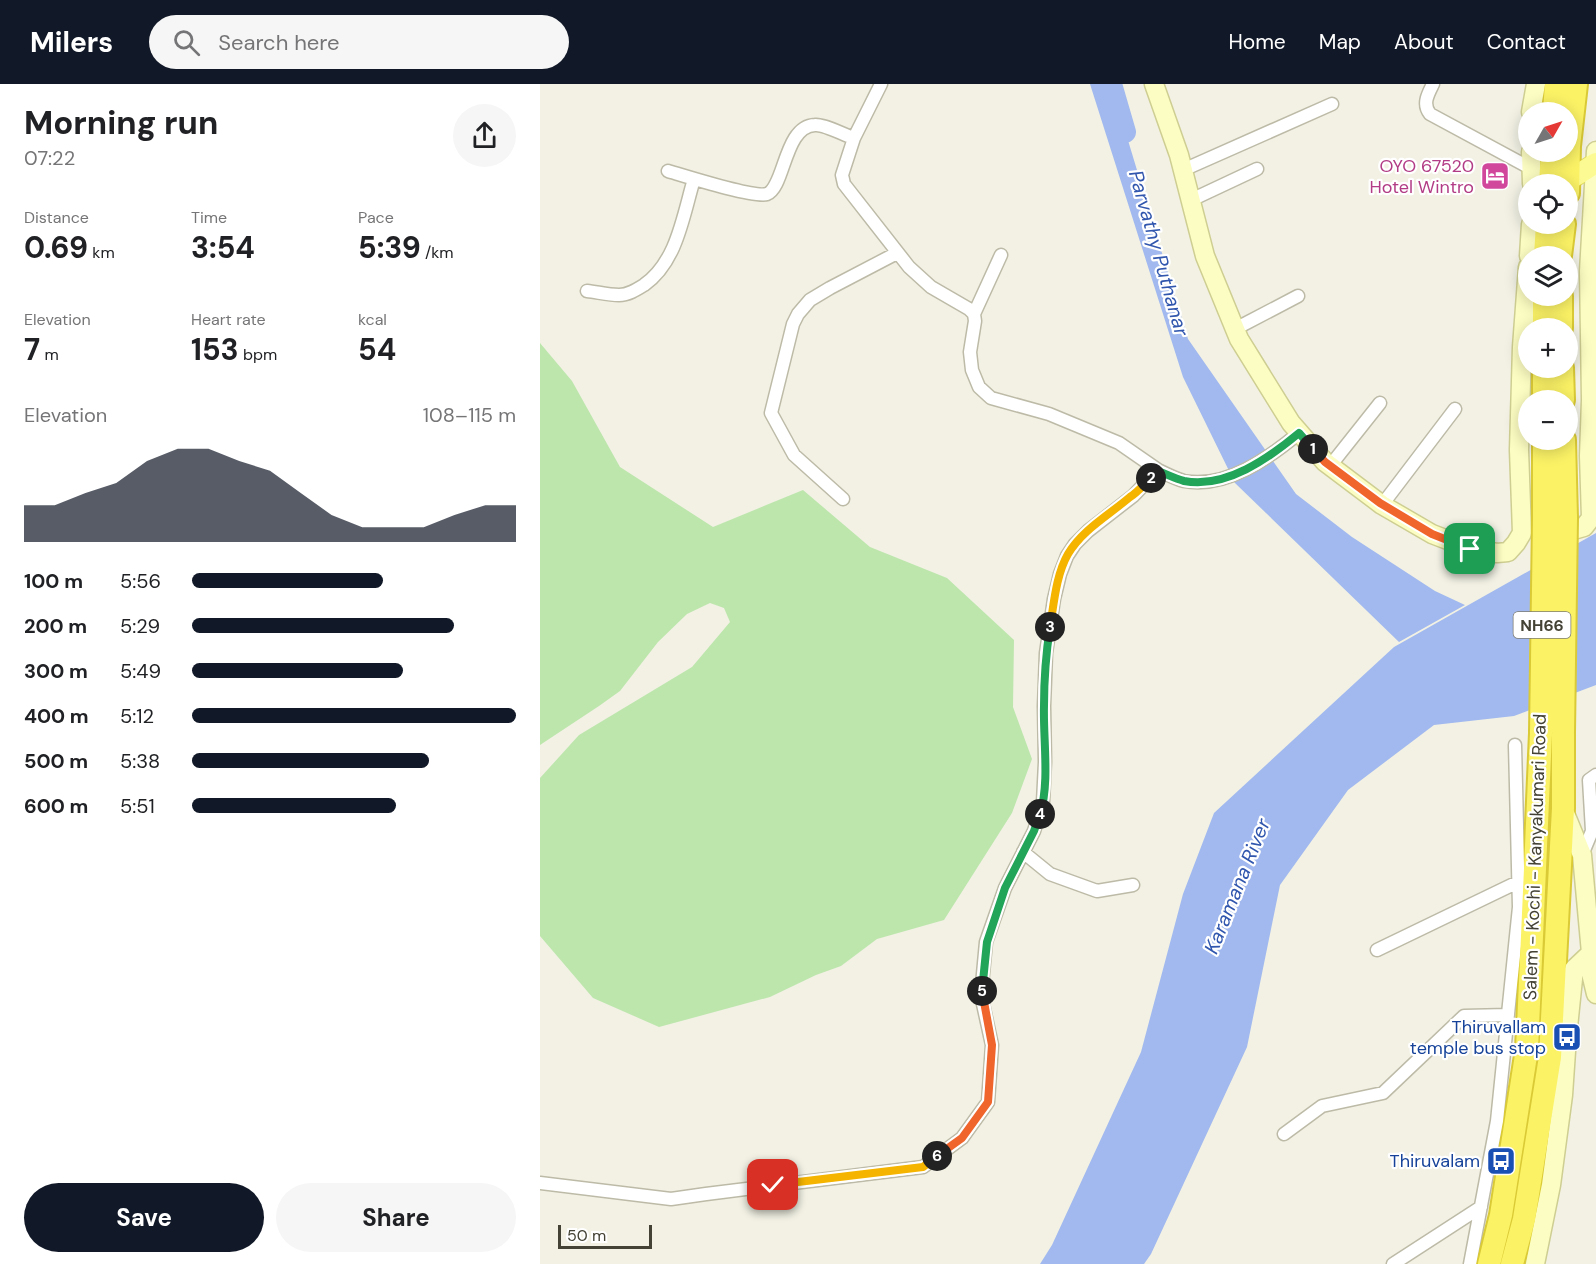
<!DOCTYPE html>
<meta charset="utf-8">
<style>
:root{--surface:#fff;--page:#f6f6f6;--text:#202124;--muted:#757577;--accent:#111827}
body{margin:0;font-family:"DM Sans",sans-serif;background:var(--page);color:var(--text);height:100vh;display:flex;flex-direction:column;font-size:22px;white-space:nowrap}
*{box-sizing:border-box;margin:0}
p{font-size:20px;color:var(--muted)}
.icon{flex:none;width:33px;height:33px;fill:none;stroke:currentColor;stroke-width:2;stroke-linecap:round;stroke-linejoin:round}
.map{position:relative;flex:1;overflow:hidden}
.sheet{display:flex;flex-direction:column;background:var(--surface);width:540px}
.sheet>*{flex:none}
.needle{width:39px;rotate:51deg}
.controls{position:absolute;left:978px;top:18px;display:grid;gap:12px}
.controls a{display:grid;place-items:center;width:60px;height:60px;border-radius:50%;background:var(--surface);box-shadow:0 3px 15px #0003;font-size:30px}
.scale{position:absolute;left:18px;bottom:15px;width:94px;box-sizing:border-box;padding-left:6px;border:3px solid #444234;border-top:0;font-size:16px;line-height:21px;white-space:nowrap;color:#444234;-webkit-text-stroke:4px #fff;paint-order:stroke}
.pin{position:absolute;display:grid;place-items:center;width:51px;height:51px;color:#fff;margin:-26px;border-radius:12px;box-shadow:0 3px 9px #0006}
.km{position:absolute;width:30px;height:30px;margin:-15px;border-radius:50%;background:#222;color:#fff;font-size:16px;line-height:30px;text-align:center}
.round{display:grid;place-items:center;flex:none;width:63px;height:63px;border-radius:32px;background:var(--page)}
.headline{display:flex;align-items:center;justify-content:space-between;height:102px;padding:0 24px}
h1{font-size:33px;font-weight:700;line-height:45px}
.metrics{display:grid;grid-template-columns:repeat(3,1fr);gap:9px;height:102px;padding:6px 24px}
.metrics div{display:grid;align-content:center}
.metrics b{font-size:30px;font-weight:700}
.metrics small{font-size:16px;font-weight:400}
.metrics p{font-size:16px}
.chart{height:168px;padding:12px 24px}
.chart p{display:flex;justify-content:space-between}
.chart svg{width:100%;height:108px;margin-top:6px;fill:var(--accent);opacity:.7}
.action{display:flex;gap:12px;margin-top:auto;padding:12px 24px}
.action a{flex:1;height:69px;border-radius:36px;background:var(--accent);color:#fff;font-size:24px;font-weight:700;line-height:69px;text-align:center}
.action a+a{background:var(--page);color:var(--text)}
ul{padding:0 24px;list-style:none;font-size:20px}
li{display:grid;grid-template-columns:96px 72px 1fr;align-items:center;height:45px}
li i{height:15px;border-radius:8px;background:var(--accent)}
header{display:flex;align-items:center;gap:36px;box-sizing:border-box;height:84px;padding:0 30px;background:var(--accent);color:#fff}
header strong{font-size:28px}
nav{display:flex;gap:33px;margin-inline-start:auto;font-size:21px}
.search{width:420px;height:54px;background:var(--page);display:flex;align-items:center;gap:15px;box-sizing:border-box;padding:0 21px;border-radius:33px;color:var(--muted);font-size:22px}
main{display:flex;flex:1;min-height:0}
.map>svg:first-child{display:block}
.green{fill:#bde6ad}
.water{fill:#a1b9ee}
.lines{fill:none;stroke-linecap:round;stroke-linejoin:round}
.river{stroke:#a1b9ee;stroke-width:22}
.street-casing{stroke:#bdbba7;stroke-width:15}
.secondary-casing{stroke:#cece92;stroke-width:21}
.primary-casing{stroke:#e1dd63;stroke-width:22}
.highway-casing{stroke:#daca36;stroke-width:26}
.street{stroke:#fff;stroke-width:12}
.secondary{stroke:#fcfdc2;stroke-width:18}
.primary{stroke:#fcfb93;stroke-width:20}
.highway{stroke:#fbf266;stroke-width:22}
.highway-bridge-casing{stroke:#daca36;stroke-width:26;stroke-linecap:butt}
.highway-bridge{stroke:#fbf266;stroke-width:22}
.split-1-casing{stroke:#fff;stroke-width:12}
.split-2-casing{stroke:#fff;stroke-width:12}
.split-3-casing{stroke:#fff;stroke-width:12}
.split-4-casing{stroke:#fff;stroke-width:12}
.split-5-casing{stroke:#fff;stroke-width:12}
.split-6-casing{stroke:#fff;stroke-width:12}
.split-7-casing{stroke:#fff;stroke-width:12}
.split-1{stroke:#f0652b;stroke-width:8}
.split-2{stroke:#22a559;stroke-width:8}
.split-3{stroke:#f5b400;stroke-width:8}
.split-4{stroke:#22a559;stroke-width:8}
.split-5{stroke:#22a559;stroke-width:8}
.split-6{stroke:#f0652b;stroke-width:8}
.split-7{stroke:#f5b400;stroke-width:8}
.labels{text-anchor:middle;stroke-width:4.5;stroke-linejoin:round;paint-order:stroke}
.shield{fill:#fff;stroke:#7c7b71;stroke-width:1.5}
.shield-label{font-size:16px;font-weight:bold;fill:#444234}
.hotel-label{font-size:18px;fill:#b23c85;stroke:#fff;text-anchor:end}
.street-label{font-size:18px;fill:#444234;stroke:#fff}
.transit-label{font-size:18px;fill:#164399;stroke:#fff;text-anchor:end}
.water-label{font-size:20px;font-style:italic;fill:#3056ad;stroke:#fff}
</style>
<header>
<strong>Milers</strong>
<div class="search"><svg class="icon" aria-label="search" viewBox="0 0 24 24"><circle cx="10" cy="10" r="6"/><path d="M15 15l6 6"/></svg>Search here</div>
<nav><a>Home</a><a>Map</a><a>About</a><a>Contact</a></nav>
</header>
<main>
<section class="sheet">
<div class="headline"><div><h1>Morning run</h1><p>07:22</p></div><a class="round"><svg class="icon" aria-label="share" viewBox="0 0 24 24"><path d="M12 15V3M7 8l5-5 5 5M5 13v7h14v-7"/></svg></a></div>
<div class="metrics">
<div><p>Distance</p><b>0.69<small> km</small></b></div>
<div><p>Time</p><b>3:54</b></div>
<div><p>Pace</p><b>5:39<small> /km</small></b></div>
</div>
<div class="metrics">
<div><p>Elevation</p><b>7<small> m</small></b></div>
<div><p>Heart rate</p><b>153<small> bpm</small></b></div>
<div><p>kcal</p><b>54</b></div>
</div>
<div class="chart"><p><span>Elevation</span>108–115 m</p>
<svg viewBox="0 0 160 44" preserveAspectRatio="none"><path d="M0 44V29L10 29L20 24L30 20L40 11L50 6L60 6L70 11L80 15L90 24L100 33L110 38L120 38L130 38L140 33L150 29L160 29V44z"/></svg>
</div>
<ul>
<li><b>100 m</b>5:56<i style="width:59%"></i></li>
<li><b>200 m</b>5:29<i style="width:81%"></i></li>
<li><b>300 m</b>5:49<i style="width:65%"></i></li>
<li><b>400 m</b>5:12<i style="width:100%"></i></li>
<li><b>500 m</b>5:38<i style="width:73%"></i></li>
<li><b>600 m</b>5:51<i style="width:63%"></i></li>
</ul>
<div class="action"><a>Save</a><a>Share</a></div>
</section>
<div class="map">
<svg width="1056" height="1180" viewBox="0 0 1056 1180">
<rect width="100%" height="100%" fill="#f2f1e4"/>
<path class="green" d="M0 259 32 297 80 383 173 443 263 406 330 463 407 494 474 556 473 623 492 675 472 729 404 836 337 855 301 882 276 891 230 913 119 943 53 914 0 852V694L39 651 152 583 190 538 184 524 170 519 147 530 118 558 80 607 59 622 0 661Z"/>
<path class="water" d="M550 0H571L648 255 756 410 812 453 895 507 925 521 859 558 695 399 643 293Z
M1056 449V601L974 632 894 641 808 706 740 801 707 963 611 1170 604 1180H500L512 1161 601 968 643 810 674 729 854 563Z"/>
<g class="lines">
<path class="river" d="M571 0 585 48"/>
<g class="street-casing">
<path id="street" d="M341 0 314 54 302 91 304 100 369 183 391 203 429 225 434 230 435 237 430 268 432 286 439 303 451 314 509 330 579 359 618 386
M893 0C888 10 882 20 890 30L992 85
M643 86 792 20
M128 87C145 92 214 114 227 110 245 103 244 42 275 41 284 40 304 51 314 54
M651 116 717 85
M47 207C57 208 68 211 79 211 88 211 96 206 104 201 137 178 143 132 154 95
M434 230 461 171
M695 245 758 212
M790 382 840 319
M303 415 254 371 231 329 253 240 258 230 270 216 290 204 357 169
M842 421 915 325
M483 768 510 790 557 807 593 801
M1042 771 1052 747 1049 696 1056 691
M837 866 978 798
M744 1050 782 1022 843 1009 924 932 968 931
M0 1099 131 1115 166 1110 383 1083 422 1054 448 1018 452 961 441 911 446 858 465 804 494 747 503 718 505 678 504 622 506 569 514 515 520 490 527 472 535 460 548 447 593 412 618 386C626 390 636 395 644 397 686 405 729 374 759 349
M853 1180 941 1123
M930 1180 957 1037 979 823 975 661"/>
</g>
<g class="secondary-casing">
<path id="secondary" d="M614 0 639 71 665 172 699 255 751 339 785 378 842 421 892 450 931 465 957 469 968 468 976 459 982 449 979 366 982 263 988 183
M991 28 996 0
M991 68 992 100
M989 172 991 140
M1014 447 1037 445 1044 443 1051 434 1049 372 1051 316 1049 187 1056 67
M1024 727 1042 771 1051 869 1050 885 1056 910
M995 1180 1011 1101 1023 1011 1027 953 1034 885 1051 869"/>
</g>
<g class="primary-casing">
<path id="primary" d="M1029 96 1056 79"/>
</g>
<g class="highway-casing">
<path id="highway" d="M1014 28 1016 0
M1010 100 1012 68
M1028 109 1029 62 1036 0
M1005 172 1007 140
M1020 172 1024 140
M1021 212V244
M1004 244V212
M1022 284 1023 316
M1004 316V284
M1024 356 1026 434
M1004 434V356
M949 1180 961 1131 987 965 1001 649
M972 1180 984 1135 1010 973 1023 724V648"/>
</g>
<use href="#street" class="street"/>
<use href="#secondary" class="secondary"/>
<use href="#primary" class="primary"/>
<use href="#highway" class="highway"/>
<g class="highway-bridge-casing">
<path id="highway-bridge" d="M1023 648 1026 434
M1001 649 1004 434"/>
</g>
<use href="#highway-bridge" class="highway-bridge"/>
</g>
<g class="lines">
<g class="split-1-casing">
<path id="split-1" d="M773 365 785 378 840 419 892 450 930 465"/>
</g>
<g class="split-2-casing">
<path id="split-2" d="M611 394 618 387C626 390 636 395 644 397 686 405 729 374 759 349L773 365"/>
</g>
<g class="split-3-casing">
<path id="split-3" d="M510 543C514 519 516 491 528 470 542 446 569 431 590 413 598 408 604 400 611 394"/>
</g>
<g class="split-4-casing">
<path id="split-4" d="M500 730C510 699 503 655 504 622 504 596 506 569 510 543"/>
</g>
<g class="split-5-casing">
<path id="split-5" d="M442 907 447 858 465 804 494 747 500 730"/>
</g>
<g class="split-6-casing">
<path id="split-6" d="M397 1072 422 1054 448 1018 452 961 442 907"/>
</g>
<g class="split-7-casing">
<path id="split-7" d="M233 1101 383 1083 397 1072"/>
</g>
<use href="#split-1" class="split-1"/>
<use href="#split-2" class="split-2"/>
<use href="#split-3" class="split-3"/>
<use href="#split-4" class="split-4"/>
<use href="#split-5" class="split-5"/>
<use href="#split-6" class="split-6"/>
<use href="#split-7" class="split-7"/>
</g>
<defs>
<g id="hotel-square" transform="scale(1.5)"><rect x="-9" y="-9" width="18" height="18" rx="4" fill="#d1479c" stroke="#fff"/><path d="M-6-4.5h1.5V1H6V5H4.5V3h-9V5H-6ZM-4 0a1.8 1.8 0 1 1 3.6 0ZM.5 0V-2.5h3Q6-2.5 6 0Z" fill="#fff"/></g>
<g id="bus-square" transform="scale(1.5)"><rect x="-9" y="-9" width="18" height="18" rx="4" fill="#1a4fb4" stroke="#fff"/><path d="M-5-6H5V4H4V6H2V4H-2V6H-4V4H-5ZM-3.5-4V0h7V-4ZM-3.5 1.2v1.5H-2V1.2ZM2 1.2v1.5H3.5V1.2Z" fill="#fff"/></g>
</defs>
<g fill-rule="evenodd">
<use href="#hotel-square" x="955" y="92"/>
<use href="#bus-square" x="1027" y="953"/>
<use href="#bus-square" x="961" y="1077"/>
</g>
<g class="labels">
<rect class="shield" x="973.5" y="528" width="57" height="26" rx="4.5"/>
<g class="shield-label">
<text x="1002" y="547">NH66</text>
</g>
<g class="hotel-label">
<text x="934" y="88">OYO 67520<tspan x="934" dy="21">Hotel Wintro</tspan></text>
</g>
<g class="street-label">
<text transform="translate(995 773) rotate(-88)" y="6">Salem - Kochi - Kanyakumari Road</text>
</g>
<g class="transit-label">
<text x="1006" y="949">Thiruvallam<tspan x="1006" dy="21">temple bus stop</tspan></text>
<text x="940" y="1083">Thiruvalam</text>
</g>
<g class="water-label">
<text transform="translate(619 169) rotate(74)" y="7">Parvathy Puthanar</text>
<text transform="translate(697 802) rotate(-68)" y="7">Karamana River</text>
</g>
</g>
</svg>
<div class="controls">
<a><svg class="needle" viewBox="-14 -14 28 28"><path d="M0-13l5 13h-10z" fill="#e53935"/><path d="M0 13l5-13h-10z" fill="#757577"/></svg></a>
<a><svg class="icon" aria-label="locate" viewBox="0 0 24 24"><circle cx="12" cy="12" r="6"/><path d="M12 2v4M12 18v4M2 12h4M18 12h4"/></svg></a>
<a><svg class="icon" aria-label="layers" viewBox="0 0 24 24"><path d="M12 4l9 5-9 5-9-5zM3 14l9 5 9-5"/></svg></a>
<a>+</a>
<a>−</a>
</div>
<div class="scale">50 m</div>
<div class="pin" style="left:930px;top:465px;background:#1e9e55"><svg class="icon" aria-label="arrive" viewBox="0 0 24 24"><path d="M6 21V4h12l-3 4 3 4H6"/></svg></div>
<div class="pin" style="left:233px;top:1101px;background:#d93025"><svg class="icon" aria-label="check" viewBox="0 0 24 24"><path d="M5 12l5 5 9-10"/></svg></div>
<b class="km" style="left:773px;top:365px">1</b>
<b class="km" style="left:611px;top:394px">2</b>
<b class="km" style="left:510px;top:543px">3</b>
<b class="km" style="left:500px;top:730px">4</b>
<b class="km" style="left:442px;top:907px">5</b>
<b class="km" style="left:397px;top:1072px">6</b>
</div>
</main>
